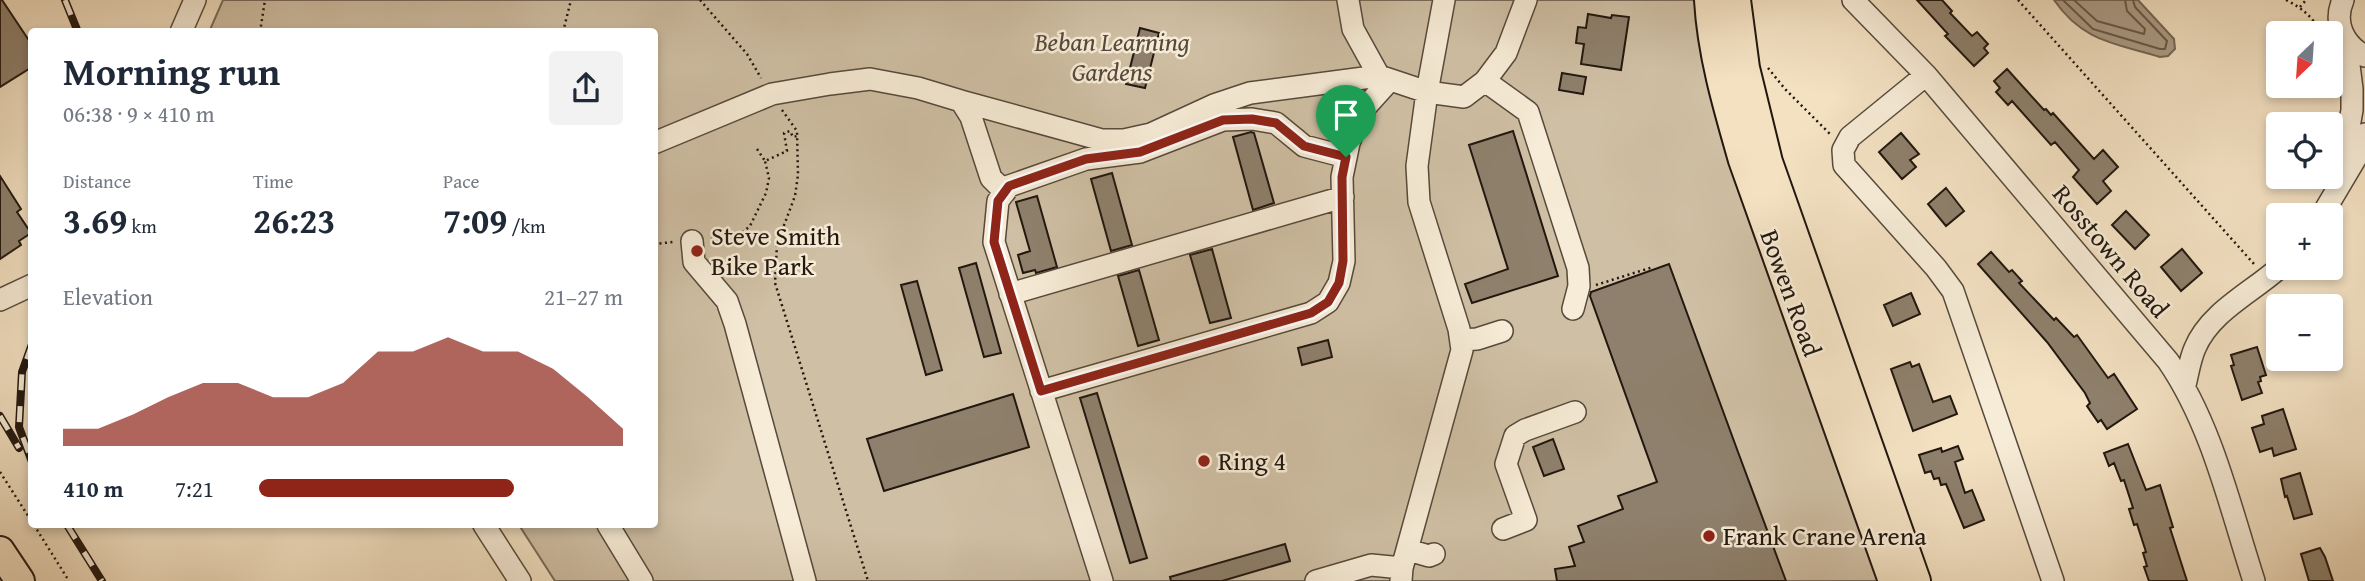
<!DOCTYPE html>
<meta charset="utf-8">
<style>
:root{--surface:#fff;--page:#f2f2f3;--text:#1f2937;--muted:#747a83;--accent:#8f2418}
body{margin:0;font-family:"Gentium Book Plus",serif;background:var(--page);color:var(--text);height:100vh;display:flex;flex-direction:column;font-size:26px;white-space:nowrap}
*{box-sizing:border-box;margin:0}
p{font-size:23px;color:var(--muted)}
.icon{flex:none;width:38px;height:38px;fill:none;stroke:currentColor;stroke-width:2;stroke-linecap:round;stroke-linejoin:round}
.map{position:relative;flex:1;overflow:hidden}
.side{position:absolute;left:28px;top:28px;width:630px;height:500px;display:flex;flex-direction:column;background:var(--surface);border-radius:7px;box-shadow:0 4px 10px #0003}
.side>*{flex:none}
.needle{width:46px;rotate:205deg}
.buttons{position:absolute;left:2266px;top:21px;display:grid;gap:14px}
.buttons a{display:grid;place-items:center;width:77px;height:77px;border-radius:7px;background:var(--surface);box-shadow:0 4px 10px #0003;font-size:35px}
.pin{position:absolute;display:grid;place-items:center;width:60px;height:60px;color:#fff;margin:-72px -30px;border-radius:50% 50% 50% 0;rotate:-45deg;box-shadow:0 0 7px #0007}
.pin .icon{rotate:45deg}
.round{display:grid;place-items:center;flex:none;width:74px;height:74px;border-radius:7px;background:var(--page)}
.headline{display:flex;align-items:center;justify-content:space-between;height:119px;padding:0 35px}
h1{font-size:38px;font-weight:800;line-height:52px}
.figures{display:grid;grid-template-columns:repeat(3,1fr);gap:10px;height:119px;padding:7px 35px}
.figures div{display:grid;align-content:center}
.figures b{font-size:35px;font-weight:800}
.figures small{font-size:19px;font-weight:400}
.figures p{font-size:19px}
.chart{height:196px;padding:14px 35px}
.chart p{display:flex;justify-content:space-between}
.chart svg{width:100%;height:126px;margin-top:7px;fill:var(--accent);opacity:.7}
ul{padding:0 35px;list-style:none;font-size:23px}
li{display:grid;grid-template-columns:112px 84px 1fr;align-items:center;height:52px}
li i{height:18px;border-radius:9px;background:var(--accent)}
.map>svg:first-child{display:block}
.green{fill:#cfbfa4;stroke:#786b5a;stroke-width:2}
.water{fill:#ac9c85;stroke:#746756;stroke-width:2}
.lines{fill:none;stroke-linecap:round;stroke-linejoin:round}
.shore{stroke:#665a4a;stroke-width:2}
.building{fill:#8e806c;stroke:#21170f;stroke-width:2}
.minor-casing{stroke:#564a3c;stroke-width:24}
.major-casing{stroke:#21170f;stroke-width:32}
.path{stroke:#21170f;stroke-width:2.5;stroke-dasharray:2 3.5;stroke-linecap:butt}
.minor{stroke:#f7ecd7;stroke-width:21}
.major{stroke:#f3e1c2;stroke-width:28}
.rail-casing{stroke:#21170f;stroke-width:8}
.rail{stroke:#f7ecd7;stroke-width:5;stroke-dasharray:16;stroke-linecap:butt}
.route-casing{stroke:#fff;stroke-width:14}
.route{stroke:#8f2418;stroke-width:9}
.poi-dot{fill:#8f2418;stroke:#f7ecd7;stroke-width:2.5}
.labels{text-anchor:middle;stroke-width:5;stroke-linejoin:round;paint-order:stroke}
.park-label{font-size:26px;font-style:italic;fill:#55493c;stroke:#f7ecd7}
.poi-label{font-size:26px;fill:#21170f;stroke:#f7ecd7;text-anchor:start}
.street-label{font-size:26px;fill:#21170f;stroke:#f7ecd7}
</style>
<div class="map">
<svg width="2365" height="581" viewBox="0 0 2365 581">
<rect width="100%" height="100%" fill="#f3e1c2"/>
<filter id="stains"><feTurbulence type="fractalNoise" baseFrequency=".00286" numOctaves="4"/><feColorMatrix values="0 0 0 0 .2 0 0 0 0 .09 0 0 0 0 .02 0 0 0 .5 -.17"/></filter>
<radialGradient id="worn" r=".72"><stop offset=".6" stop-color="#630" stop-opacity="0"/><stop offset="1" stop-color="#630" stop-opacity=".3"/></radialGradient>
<path class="green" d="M223 0H1704L1881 581H555L519 525H654V32H209Z"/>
<path class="water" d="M2054 0H2138L2174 39 2175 49 2168 56 2160 57C2115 43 2083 42 2054 0Z"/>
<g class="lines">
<path class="shore" d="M2063 0 2093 29 2160 49H2165L2167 41 2135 7 2133 0
M2074 0 2097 21 2144 34 2145 29 2127 11 2125 0"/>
</g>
<path class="building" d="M0 0H2L32 45V67L0 87Z
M1917 0H1942L1952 11 1950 13 1972 36 1977 32 1988 44 1984 48 1988 53 1974 66 1945 36 1948 34Z
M1588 14 1611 18 1612 15 1629 17 1621 70 1581 64 1584 44 1576 43 1578 27 1586 28Z
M1140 28 1159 33 1145 88 1126 84Z
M2007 69 2044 110 2046 109 2051 115 2053 113 2094 159 2103 150 2118 167 2103 181 2111 191 2097 204 2073 177 2079 170 2055 142 2051 145 2012 101 2008 105 1996 92 2000 88 1994 81Z
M1562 73 1586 77 1583 94 1559 90Z
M1513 131 1558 276 1472 303 1465 284 1508 269 1469 145Z
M1251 132 1254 133 1274 203 1253 210 1233 137Z
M1901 133 1919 154 1910 160 1916 167 1902 179 1879 152Z
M1112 173 1132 245 1111 251 1091 179Z
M0 176 21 209 17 212 31 233 19 241 21 245 0 259Z
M1946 188 1964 211 1946 226 1928 204Z
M1037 196 1057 267 1036 273 1035 270 1023 273 1018 255 1030 251 1016 202Z
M2126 211 2149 235 2135 249 2112 225Z
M1212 249 1231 318 1210 323 1190 255Z
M2182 249 2202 273 2181 291 2161 267Z
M1991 252 2009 272 2012 270 2022 281 2019 283 2054 320 2056 318 2074 337 2077 335 2108 378 2114 374 2137 409 2107 429 2101 420 2098 422 2087 406 2090 403 2085 393 2047 342 1978 264Z
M976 263 1001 353 984 357 959 268Z
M1669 264 1738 452 1786 581H1557L1555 569 1575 566 1569 547 1584 542 1578 526 1623 509 1618 496 1657 482 1590 296 1591 292Z
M1139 270 1159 340 1138 346 1118 276Z
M917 281 942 370 926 375 901 285Z
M1911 293 1920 314 1893 326 1884 305Z
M1328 340 1332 357 1302 365 1298 348Z
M2257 347 2266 375 2260 377 2261 381 2258 382 2262 393 2242 400 2231 366 2234 365 2231 355Z
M1910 362 1912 367 1919 364 1933 402 1950 396 1957 414 1913 431 1891 369Z
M1097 393 1147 558 1130 563 1080 398Z
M1013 394 1029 447 884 491 867 439Z
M2283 409 2296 449 2274 456 2272 448 2260 452 2252 428 2264 424 2262 416Z
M1553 439 1564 469 1544 476 1533 447Z
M2128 444 2146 490 2160 485 2173 527 2170 528 2187 581H2149L2144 567 2147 566 2143 553 2146 552 2137 524 2134 525 2129 509 2133 508 2124 480 2121 481 2114 463 2109 466 2104 453Z
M1958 446 1963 459 1955 462 1965 493 1972 490 1984 520 1964 528 1946 484 1941 485 1939 478 1934 479 1931 471 1925 473 1919 455 1941 448 1942 452Z
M2300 473 2312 514 2294 519 2287 496 2285 497 2281 479Z
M1285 544 1290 561 1222 581H1171L1170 577Z
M2320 548 2325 557 2333 581H2309L2301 554Z"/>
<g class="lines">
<g class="minor-casing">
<path id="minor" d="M1348 0 1353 29 1379 76 1427 92 1464 97 1485 81 1506 53 1526 0
M1853 0 1926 75 2168 361C2212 425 2230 507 2254 581
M2343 0C2333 23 2344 45 2365 56
M181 32 195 0
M2346 41 2352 89V110L2345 150 2347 171
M1926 75 1850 137 1843 150 1844 165 1936 268 1953 291 2053 581
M1485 81 1528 112 1578 268 1579 286 1573 309
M961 101 1102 140H1124L1151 134 1214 105 1250 93 1379 76
M654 143 772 94 830 84 870 79 918 88 961 101 971 117 991 178 1005 192
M2322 215 2357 156 2365 134
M692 241 694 262 727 301 735 324 805 581
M1010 294 1343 197
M0 300 32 285
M1461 340 1477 339 1502 331
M2185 385C2188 373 2190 359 2195 348 2210 312 2251 293 2279 268
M1041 391 1311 313 1328 302 1339 283 1344 261 1342 177 1349 143 1361 112 1390 80
M484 525 520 581
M608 525 642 581
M1503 529 1526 520 1506 464 1515 436 1525 430 1575 412
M1408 550 1429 556 1434 554
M1102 581 994 242 998 201 1009 186 1086 159 1140 152 1223 120 1252 119 1276 123 1304 146 1346 157
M1316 581 1371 565 1402 568
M1401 581 1402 568 1462 350 1459 329 1419 202 1417 166 1427 92 1444 0"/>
</g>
<g class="major-casing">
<path id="major" d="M1709 0C1712 54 1728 108 1743 160L1893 581
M1736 0 1745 68 1768 162 1916 581
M0 551 20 581"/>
</g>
<path class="path" d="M700 0 747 54 761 78
M2018 0 2254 264
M2286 0C2302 8 2313 17 2321 33
M2300 7 2306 0
M260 32 265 0
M563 32 571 0
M1768 68 1785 89 1831 135
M782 110 797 131 798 175 795 196 777 244 775 283 868 581
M757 149 765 161 787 151 784 133 790 131 793 137 797 136
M711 239 737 237 750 226 766 193 769 178 765 161
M654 244 673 242
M1596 285 1653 267
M0 472 32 522
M34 525 69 581"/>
<use href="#minor" class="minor"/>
<use href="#major" class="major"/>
<g class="rail-casing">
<path id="rail" d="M65 0 78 32
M32 344 22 372 19 427 32 462
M0 416 19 448
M67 525 102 581"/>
</g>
<use href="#rail" class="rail"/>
</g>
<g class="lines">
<g class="route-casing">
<path id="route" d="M1252 119 1276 123 1304 146 1346 157 1342 177 1343 261 1339 283 1328 302 1311 313 1041 391 994 242 998 201 1009 186 1086 159 1140 152 1223 120Z"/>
</g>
<use href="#route" class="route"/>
</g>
<g class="poi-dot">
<circle cx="697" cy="251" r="7"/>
<circle cx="1204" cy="461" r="7"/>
<circle cx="1709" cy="536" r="7"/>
</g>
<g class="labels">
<g class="park-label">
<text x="1112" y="51">Beban Learning<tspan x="1112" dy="30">Gardens</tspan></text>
</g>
<g class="poi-label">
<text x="711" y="245">Steve Smith<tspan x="711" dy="30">Bike Park</tspan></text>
<text x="1218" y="470">Ring 4</text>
<text x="1723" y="545">Frank Crane Arena</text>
</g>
<g class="street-label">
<text transform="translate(2111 251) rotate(50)" y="9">Rosstown Road</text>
<text transform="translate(1791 293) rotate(70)" y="9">Bowen Road</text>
</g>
</g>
<rect width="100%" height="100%" filter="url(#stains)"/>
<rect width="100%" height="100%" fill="url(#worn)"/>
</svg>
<div class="buttons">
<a><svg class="needle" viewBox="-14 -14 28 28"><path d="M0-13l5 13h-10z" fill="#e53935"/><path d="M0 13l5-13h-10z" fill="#747a83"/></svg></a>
<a><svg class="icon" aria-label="locate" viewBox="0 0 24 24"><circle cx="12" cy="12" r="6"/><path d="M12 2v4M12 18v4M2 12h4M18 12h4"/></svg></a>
<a>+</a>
<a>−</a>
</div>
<div class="pin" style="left:1346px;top:157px;background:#1e9e55"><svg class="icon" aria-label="arrive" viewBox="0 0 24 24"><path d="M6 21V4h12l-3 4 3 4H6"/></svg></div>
<section class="side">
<div class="headline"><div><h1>Morning run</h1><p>06:38 · 9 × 410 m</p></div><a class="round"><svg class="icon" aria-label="share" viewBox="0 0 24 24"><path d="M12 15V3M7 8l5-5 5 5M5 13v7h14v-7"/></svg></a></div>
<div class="figures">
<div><p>Distance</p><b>3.69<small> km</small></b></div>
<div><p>Time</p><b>26:23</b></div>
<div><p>Pace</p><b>7:09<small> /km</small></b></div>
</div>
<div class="chart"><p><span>Elevation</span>21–27 m</p>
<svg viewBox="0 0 160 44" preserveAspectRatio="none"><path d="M0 44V38L10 38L20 33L30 27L40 22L50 22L60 27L70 27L80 22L90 11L100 11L110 6L120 11L130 11L140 17L150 27L160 38V44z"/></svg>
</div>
<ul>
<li><b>410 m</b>7:21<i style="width:70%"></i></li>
</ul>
</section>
</div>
